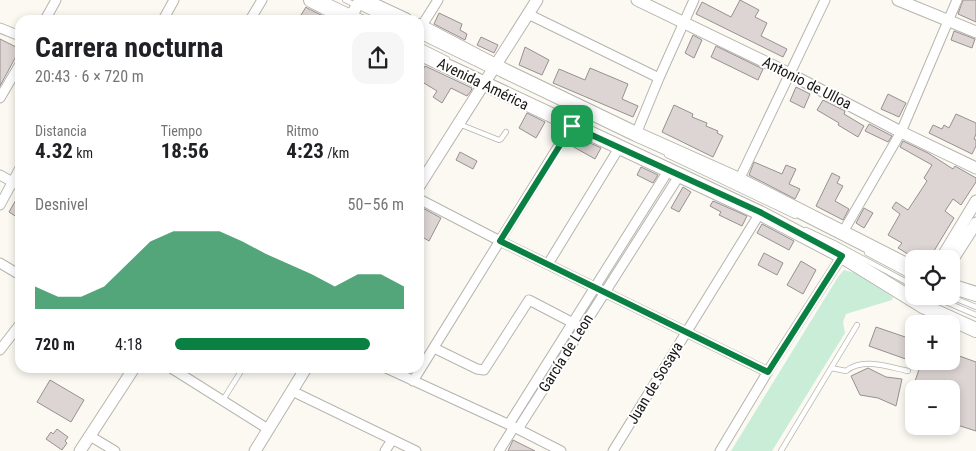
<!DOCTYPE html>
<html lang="es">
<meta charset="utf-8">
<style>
:root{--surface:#fff;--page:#f6f6f6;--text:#202124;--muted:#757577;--accent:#0b8043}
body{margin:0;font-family:"Roboto Condensed",sans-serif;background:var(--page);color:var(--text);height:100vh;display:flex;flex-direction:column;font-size:19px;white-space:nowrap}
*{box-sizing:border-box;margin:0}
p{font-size:16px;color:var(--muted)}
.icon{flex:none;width:28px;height:28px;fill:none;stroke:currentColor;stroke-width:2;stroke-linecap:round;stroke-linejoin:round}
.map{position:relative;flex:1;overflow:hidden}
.panel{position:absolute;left:15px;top:15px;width:409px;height:358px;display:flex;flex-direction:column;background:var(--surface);border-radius:15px;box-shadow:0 2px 8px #0003}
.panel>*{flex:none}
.buttons{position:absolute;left:905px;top:250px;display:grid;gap:10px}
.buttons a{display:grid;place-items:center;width:55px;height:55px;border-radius:10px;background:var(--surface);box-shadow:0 2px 8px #0003;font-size:25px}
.pin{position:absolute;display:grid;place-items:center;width:42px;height:42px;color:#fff;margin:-21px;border-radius:10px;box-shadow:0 2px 8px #0006}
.round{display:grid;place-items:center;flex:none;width:52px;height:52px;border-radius:15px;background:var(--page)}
.headline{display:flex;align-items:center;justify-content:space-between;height:85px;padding:0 20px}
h1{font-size:28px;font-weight:700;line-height:38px}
.stats{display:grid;grid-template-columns:repeat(3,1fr);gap:8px;height:85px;padding:5px 20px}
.stats div{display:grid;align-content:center}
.stats b{font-size:21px;font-weight:700}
.stats small{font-size:14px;font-weight:400}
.stats p{font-size:14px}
.chart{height:140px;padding:10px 20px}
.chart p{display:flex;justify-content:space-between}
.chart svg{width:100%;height:90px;margin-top:5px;fill:var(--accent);opacity:.7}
ul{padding:0 20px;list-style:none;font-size:16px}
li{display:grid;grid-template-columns:80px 60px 1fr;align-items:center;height:38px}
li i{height:12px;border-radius:6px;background:var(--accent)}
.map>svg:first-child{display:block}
.green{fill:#caedd8}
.building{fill:#ddd5d4;stroke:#97908f}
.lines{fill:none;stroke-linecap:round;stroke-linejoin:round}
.lane-casing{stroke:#b6b4ae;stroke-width:6}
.street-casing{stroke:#b6b4ae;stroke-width:11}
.secondary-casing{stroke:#b6b4ae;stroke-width:13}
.primary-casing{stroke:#b6b4ae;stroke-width:16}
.lane{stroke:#fff;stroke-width:4.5}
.street{stroke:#fff;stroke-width:9}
.secondary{stroke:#fff;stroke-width:11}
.primary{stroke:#fff;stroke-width:14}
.route-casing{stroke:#fff;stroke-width:10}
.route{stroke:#0b8043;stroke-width:6}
.labels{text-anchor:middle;stroke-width:4;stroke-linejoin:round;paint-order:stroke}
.street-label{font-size:15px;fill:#181715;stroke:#fff}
</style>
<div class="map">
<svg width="976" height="451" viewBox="0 0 976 451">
<rect width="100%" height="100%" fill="#fbf9f2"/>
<path class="green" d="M844 270 855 273 893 297 892 300 846 314 843 322 845 333 772 451H731L838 277Z"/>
<path class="building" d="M740 0 759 10 755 17 767 23 761 36 787 49 783 57 696 14 702 2 731 17Z
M963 0H976V22L958 14Z
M306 7 307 8 331 20H302L304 17 301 15Z
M439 13 462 24 460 30 467 34 465 40 434 24Z
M954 31 975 39 972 48 951 40Z
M693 35 702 40 694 58 685 53Z
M481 37 498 45 494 53 477 45Z
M0 39 20 49 0 86Z
M716 46 763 69 758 80 711 57Z
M525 47 549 60 542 75 519 65Z
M425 66 472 88 471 91 467 96 451 88 442 103 433 97 437 91 424 83 419 92V77Z
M590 68 628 84 622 99 638 106 633 117 553 83 559 69 585 80Z
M796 87 810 94 804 108 790 101Z
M888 94 906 103 899 117 881 109Z
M823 100 845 111 844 114 864 126 858 137 838 125 839 123 817 110Z
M674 105 693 114 692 117 707 123 706 126 718 131 717 133 723 136 713 157 662 132Z
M527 113 545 122 536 138 519 128Z
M956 114 976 123V134L974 139 976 140V146L972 154 929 133 933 125 942 129 944 125 949 128Z
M869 124 892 136 888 142 865 131Z
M577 137 601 148 595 159 572 146Z
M903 141 928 153 953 169 955 166 976 178V182L961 205 953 199 945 211 954 218 929 259H916L898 248 902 243 888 235 900 214 892 208 896 202 908 210 927 181 924 178 932 165 900 147Z
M460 152 477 161 473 169 456 160Z
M754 162 782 174 786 165 796 169 789 184 800 189 795 199 749 175Z
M641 167 658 175 653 183 637 175Z
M832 173 840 177 837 183 843 186 835 201 849 209 843 220 816 206Z
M683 187 691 192 679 212 671 208Z
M20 193V219L9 212Z
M713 201 747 216 742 226 719 215 721 212 710 206Z
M419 206 441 218 429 241 419 235Z
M864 208 873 213 864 228 856 223Z
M762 224 794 241 789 250 757 233Z
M764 253 783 263 777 275 758 265Z
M801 261 816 270 803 294 787 285Z
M876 327 914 340V362L869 346Z
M951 353 976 362V431L951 423V389H914V410L906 407 922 361H951Z
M868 368 886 377 902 379 896 406 878 398 860 395 851 376Z
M50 380 84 400 71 422 37 402Z
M57 429 68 437 65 441 67 443 62 450 46 439 51 432 53 434Z
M513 440 535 451H508Z"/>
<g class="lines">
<g class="lane-casing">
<path id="lane" d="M326 0 368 20
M345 0 386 20
M419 36 491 71
M419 45 447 59
M459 124 499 140 501 139 506 132
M667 155 795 216
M806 230 834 243 914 286
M867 253 914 278
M932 296 976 315
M949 296 976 307
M831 368 846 371C863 357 888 367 908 371
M223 400 243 368
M781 451 857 325"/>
</g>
<g class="street-casing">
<path id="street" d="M528 14 659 78
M45 20 56 0
M163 20 174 0
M250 20 262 0
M421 27 438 0
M0 28 20 36
M0 98 20 64
M636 134 659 78 694 0
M0 175 20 186
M739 180 825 0
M419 199 500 241 768 372
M0 205 20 168
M843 232 901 132 957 0
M0 263 20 275
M548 264 619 148
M434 348 477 369 484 370 529 300 577 325
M0 350 20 324
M171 368 268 429
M386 368 514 427 561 451
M413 381 571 126
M292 391 416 451
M509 424 668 171
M518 429 679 176
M90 436 115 451
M385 451 392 440
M499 451 514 427
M613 451 760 213
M720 451 770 368 842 256"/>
</g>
<g class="secondary-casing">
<path id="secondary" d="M637 0 790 74 901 132 976 168
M898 0 976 32
M349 20 360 0
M419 186 537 0
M941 259 976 201
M951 262 976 223
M923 306 929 296
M80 451 134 368
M255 451 306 368"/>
</g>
<g class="primary-casing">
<path id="primary" d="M311 0 350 20
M362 0 405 20
M419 26 503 70 636 134 739 180 914 269
M419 53 760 213 842 256 923 306 976 330
M951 286 976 294"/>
</g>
<use href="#lane" class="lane"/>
<use href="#street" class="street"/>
<use href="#secondary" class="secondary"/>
<use href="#primary" class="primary"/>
</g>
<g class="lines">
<g class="route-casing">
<path id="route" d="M572 126 760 212 842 256 768 372 500 241Z"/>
</g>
<use href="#route" class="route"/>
</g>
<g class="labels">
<g class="street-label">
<text transform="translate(807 83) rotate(27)" y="5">Antonio de Ulloa</text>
<text transform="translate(483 84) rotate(26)" y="5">Avenida América</text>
<text transform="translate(566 353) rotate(-58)" y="5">García de Leon</text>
<text transform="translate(655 383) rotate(-59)" y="5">Juan de Sosaya</text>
</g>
</g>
</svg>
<div class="buttons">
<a><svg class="icon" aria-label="locate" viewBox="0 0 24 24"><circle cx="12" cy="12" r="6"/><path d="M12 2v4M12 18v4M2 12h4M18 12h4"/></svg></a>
<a>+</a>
<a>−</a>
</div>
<div class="pin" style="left:572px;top:126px;background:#1e9e55"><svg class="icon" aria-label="arrive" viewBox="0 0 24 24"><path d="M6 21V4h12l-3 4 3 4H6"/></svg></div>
<section class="panel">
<div class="headline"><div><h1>Carrera nocturna</h1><p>20:43 · 6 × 720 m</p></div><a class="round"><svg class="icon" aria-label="share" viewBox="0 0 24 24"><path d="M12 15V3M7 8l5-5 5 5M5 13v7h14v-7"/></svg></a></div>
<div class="stats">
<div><p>Distancia</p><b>4.32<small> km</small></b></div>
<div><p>Tiempo</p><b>18:56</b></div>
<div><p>Ritmo</p><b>4:23<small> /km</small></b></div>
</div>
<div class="chart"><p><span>Desnivel</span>50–56 m</p>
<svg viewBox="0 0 160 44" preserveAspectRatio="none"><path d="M0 44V33L10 38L20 38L30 33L40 22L50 11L60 6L70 6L80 6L90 11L100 17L110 22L120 27L130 33L140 27L150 27L160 33V44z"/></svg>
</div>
<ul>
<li><b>720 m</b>4:18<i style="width:85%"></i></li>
</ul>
</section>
</div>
